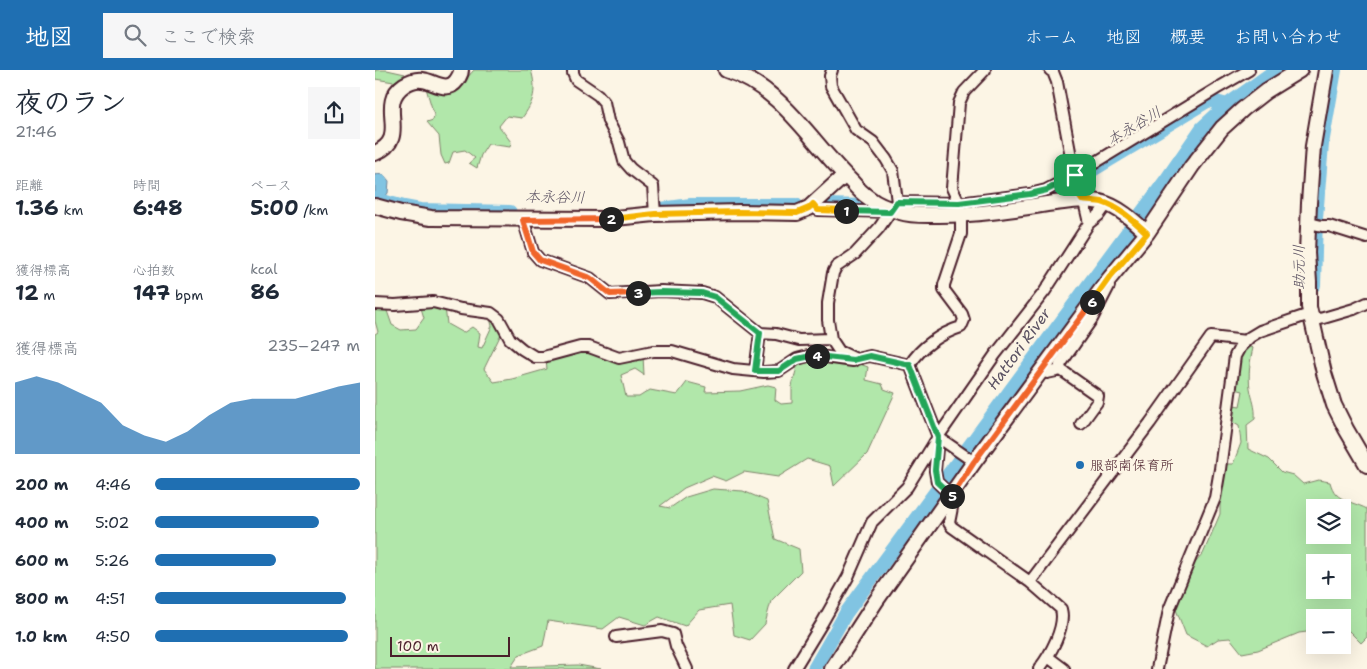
<!DOCTYPE html>
<html lang="ja">
<meta charset="utf-8">
<style>
:root{--surface:#fff;--page:#f6f6f7;--text:#1f2937;--muted:#747a83;--accent:#1f6fb2}
body{margin:0;font-family:"Shantell Sans","Klee One",sans-serif;background:var(--page);color:var(--text);height:100vh;display:flex;flex-direction:column;font-size:19px;white-space:nowrap}
*{box-sizing:border-box;margin:0}
p{font-size:16px;color:var(--muted)}
.icon{flex:none;width:28px;height:28px;fill:none;stroke:currentColor;stroke-width:2;stroke-linecap:round;stroke-linejoin:round}
.map{position:relative;flex:1;overflow:hidden}
.panel{display:flex;flex-direction:column;background:var(--surface);width:375px}
.panel>*{flex:none}
.buttons{position:absolute;left:931px;top:429px;display:grid;gap:10px}
.buttons a{display:grid;place-items:center;width:45px;height:45px;border-radius:0px;background:var(--surface);box-shadow:0 5px 20px #0002;font-size:25px}
.scale{position:absolute;left:15px;bottom:12px;width:120px;box-sizing:border-box;padding-left:5px;border:2px solid #4a1f2b;border-top:0;font-size:14px;line-height:18px;white-space:nowrap;color:#4a1f2b;-webkit-text-stroke:4px #fcf5e5;paint-order:stroke}
.pin{position:absolute;display:grid;place-items:center;width:42px;height:42px;color:#fff;margin:-21px;border-radius:10px;box-shadow:0 2px 8px #0006}
.km{position:absolute;width:25px;height:25px;margin:-12px;border-radius:50%;background:#222;color:#fff;font-size:14px;line-height:25px;text-align:center}
.round{display:grid;place-items:center;flex:none;width:52px;height:52px;border-radius:0px;background:var(--page)}
.overview{display:flex;align-items:center;justify-content:space-between;height:85px;padding:0 15px}
h1{font-size:28px;font-weight:700;line-height:38px}
.metrics{display:grid;grid-template-columns:repeat(3,1fr);gap:8px;height:85px;padding:5px 15px}
.metrics div{display:grid;align-content:center}
.metrics b{font-size:21px;font-weight:700}
.metrics small{font-size:14px;font-weight:400}
.metrics p{font-size:14px}
.chart{height:140px;padding:10px 15px}
.chart p{display:flex;justify-content:space-between}
.chart svg{width:100%;height:90px;margin-top:5px;fill:var(--accent);opacity:.7}
ul{padding:0 15px;list-style:none;font-size:16px}
li{display:grid;grid-template-columns:80px 60px 1fr;align-items:center;height:38px}
li i{height:12px;border-radius:6px;background:var(--accent)}
header{display:flex;align-items:center;gap:30px;box-sizing:border-box;height:70px;padding:0 25px;background:var(--accent);color:#fff}
header strong{font-size:24px}
nav{display:flex;gap:28px;margin-inline-start:auto;font-size:18px}
.search{width:350px;height:45px;background:var(--page);display:flex;align-items:center;gap:12px;box-sizing:border-box;padding:0 18px;border-radius:0px;color:var(--muted);font-size:19px}
main{display:flex;flex:1;min-height:0}
.map>svg:first-child{display:block}
.green{fill:#b1e7aa;stroke:#7e836a;fill-rule:evenodd}
.water{fill:#81c4e2;stroke:#6b8299}
.lines{fill:none;stroke-linecap:round;stroke-linejoin:round}
.river{stroke:#81c4e2;stroke-width:14}
.street-casing{stroke:#4a1f2b;stroke-width:14}
.secondary-casing{stroke:#4a1f2b;stroke-width:18}
.street{stroke:#fcf5e5;stroke-width:10}
.secondary{stroke:#fcf5e5;stroke-width:14}
.split-1-casing{stroke:#fff;stroke-width:10}
.split-2-casing{stroke:#fff;stroke-width:10}
.split-3-casing{stroke:#fff;stroke-width:10}
.split-4-casing{stroke:#fff;stroke-width:10}
.split-5-casing{stroke:#fff;stroke-width:10}
.split-6-casing{stroke:#fff;stroke-width:10}
.split-7-casing{stroke:#fff;stroke-width:10}
.split-1{stroke:#22a559;stroke-width:6}
.split-2{stroke:#f5b400;stroke-width:6}
.split-3{stroke:#f0652b;stroke-width:6}
.split-4{stroke:#22a559;stroke-width:6}
.split-5{stroke:#22a559;stroke-width:6}
.split-6{stroke:#f0652b;stroke-width:6}
.split-7{stroke:#f5b400;stroke-width:6}
.poi-dot{fill:#1f6fb2;stroke:#fcf5e5;stroke-width:2}
.labels{text-anchor:middle;stroke-width:5;stroke-linejoin:round;paint-order:stroke}
.poi-label{font-size:14px;fill:#4a1f2b;stroke:#fcf5e5;text-anchor:start}
.water-label{font-size:15px;font-style:italic;fill:#5a5162;stroke:#fcf5e5}
</style>
<header>
<strong>地図</strong>
<div class="search"><svg class="icon" aria-label="search" viewBox="0 0 24 24"><circle cx="10" cy="10" r="6"/><path d="M15 15l6 6"/></svg>ここで検索</div>
<nav><a>ホーム</a><a>地図</a><a>概要</a><a>お問い合わせ</a></nav>
</header>
<main>
<section class="panel">
<div class="overview"><div><h1>夜のラン</h1><p>21:46</p></div><a class="round"><svg class="icon" aria-label="share" viewBox="0 0 24 24"><path d="M12 15V3M7 8l5-5 5 5M5 13v7h14v-7"/></svg></a></div>
<div class="metrics">
<div><p>距離</p><b>1.36<small> km</small></b></div>
<div><p>時間</p><b>6:48</b></div>
<div><p>ペース</p><b>5:00<small> /km</small></b></div>
</div>
<div class="metrics">
<div><p>獲得標高</p><b>12<small> m</small></b></div>
<div><p>心拍数</p><b>147<small> bpm</small></b></div>
<div><p>kcal</p><b>86</b></div>
</div>
<div class="chart"><p><span>獲得標高</span>235–247 m</p>
<svg viewBox="0 0 160 44" preserveAspectRatio="none"><path d="M0 44V9L10 6L20 9L30 14L40 19L50 30L60 35L70 38L80 33L90 25L100 19L110 17L120 17L130 17L140 14L150 11L160 9V44z"/></svg>
</div>
<ul>
<li><b>200 m</b>4:46<i style="width:100%"></i></li>
<li><b>400 m</b>5:02<i style="width:80%"></i></li>
<li><b>600 m</b>5:26<i style="width:59%"></i></li>
<li><b>800 m</b>4:51<i style="width:93%"></i></li>
<li><b>1.0 km</b>4:50<i style="width:94%"></i></li>
</ul>
</section>
<div class="map">
<svg width="992" height="599" viewBox="0 0 992 599">
<rect width="100%" height="100%" fill="#fcf5e5"/>
<filter id="ink" filterUnits="userSpaceOnUse"><feTurbulence type="fractalNoise" baseFrequency=".02" numOctaves="2"/><feDisplacementMap in="SourceGraphic" scale="10" xChannelSelector="R" yChannelSelector="G"/><feConvolveMatrix kernelMatrix="1 2 1 2 8 2 1 2 1" color-interpolation-filters="sRGB"/></filter>
<g filter="url(#ink)">
<path class="green" d="M0 0H12L30 4 19 12 0 9Z
M99 0H156C162 20 159 32 147 48L132 46 124 56 136 72 135 77 113 74 106 85 102 98 94 93 100 88 90 80 78 82 74 93 70 94 66 85 64 66 52 52 58 50 59 45 51 18 71 24 81 20Z
M70 237 72 254 88 263 97 257 105 263 103 277 107 278 117 256 115 248 121 251 127 262 109 299 119 312 137 309 172 299 171 289 203 280 268 285 269 305 260 299 246 305 251 327H264L275 320 302 325 312 312 331 317 330 322 365 321 393 315 401 317 400 330 406 334 417 333V316L423 293 441 289 485 294 493 297 491 310 507 314 509 319 520 323 492 384 459 416 455 396 432 389 403 407 369 402 351 411 337 406 309 418 285 436 295 438 311 427 338 419 368 421 392 431 400 469 424 479 426 501 396 531 390 554 375 570 359 565 355 535 324 540 310 556 284 547 270 555 244 547 228 559 173 551 168 576 144 585 136 597 203 595 226 599H0V264L3 262 0 251V238H11L17 255 26 260 41 259 49 248 46 238Z
M872 276 878 278C875 290 873 305 875 318 877 330 881 336 880 349L872 355 873 379 894 389 907 402 918 405 928 414 943 410 955 412C956 416 958 421 961 424 967 431 983 434 992 439V567L986 573 974 561 968 562V548H940V561L924 563 883 580 867 583 855 568 843 569 832 576 811 565 800 537 819 494 828 484 845 444V426L852 394H858L866 373 864 356 857 352 859 335 865 336 868 321 860 319 864 289ZM940 438H968V465H940ZM940 492H968V520H940Z"/>
<path class="water" d="M0 104 9 105 14 111 13 123 10 127 0 124Z"/>
<g class="lines">
<path class="river" d="M0 129 29 137 45 140 135 142
M451 135 490 136
M537 137 578 139 659 130 682 120 706 107 834 30 852 35
M286 139 316 135H421
M939 215 941 148 947 74 960 0
M439 599 471 543 791 110 827 58 852 35 901 0"/>
<g class="street-casing">
<path id="street" d="M198 0V3L201 10 223 25 229 32 233 51 244 72 249 91 256 99 278 116 280 144
M457 0 455 6 456 16 481 60 498 72 511 89 518 101 522 132 504 158 480 184 461 197 458 203 453 233V250L456 269 464 281 481 289 495 286 535 295
M610 0 589 22 584 33 577 118 584 133 586 145V164L569 215V220L587 244 589 250 586 257C567 263 545 277 535 295L563 367 560 401 562 412C581 430 579 427 574 453L577 457 655 512 686 539C691 557 675 585 664 599
M675 0 678 2 682 12 703 124 710 136 714 153
M522 132 584 133 655 124 671 120 700 105 841 19 874 0
M438 134 443 140 515 142
M148 149 158 182 165 190 215 208 235 224 286 221 327 223 340 227 385 263 401 264 424 270 456 269
M934 153 947 156H954L992 168
M0 234 20 235 58 232 86 239 116 243 124 249 135 269 147 279 160 287H168L205 277H214L244 288 278 281H297L358 299 389 302 404 301 422 289 437 285 478 291 481 289
M667 298 672 303 686 300
M380 301 385 263
M706 354 722 332 723 326 686 300 685 295 717 249 734 216
M563 367 599 392
M655 512 775 353 836 267 871 271
M241 567 287 561 298 564 301 576 312 599
M673 587 689 599
M419 599 447 553 473 507 497 452 532 417 563 367 620 285 670 221 714 153 724 145 732 134
M782 599 794 540 840 428 845 399 860 286 865 277 875 267 885 261 929 246 945 249 979 239 992 233"/>
</g>
<g class="secondary-casing">
<path id="secondary" d="M351 0C407 17 437 74 477 112 482 118 488 124 494 128 502 135 514 139 525 142 537 146 550 145 563 145 601 145 635 140 672 134 689 132 708 128 725 132 743 136 759 151 772 163
M951 0 938 76 934 133 932 183 934 212V237L949 303 959 335 971 359 992 395
M0 83C37 68 0 35 29 15 34 12 41 9 47 10 59 11 72 24 82 10 84 6 86 5 86 0
M0 136 26 143 56 148 230 149 280 144 364 142 422 143 434 138 470 105
M457 599 501 531 599 392 734 209 772 163 817 96 847 58 868 39 891 21 925 0"/>
</g>
<use href="#street" class="street"/>
<use href="#secondary" class="secondary"/>
</g>
</g>
<g class="lines" filter="url(#ink)">
<g class="split-1-casing">
<path id="split-1" d="M471 141 515 142 522 132 584 133 655 124 672 120 700 105"/>
</g>
<g class="split-2-casing">
<path id="split-2" d="M236 149 280 144 364 142 422 143 434 138 438 134 443 140 471 141"/>
</g>
<g class="split-3-casing">
<path id="split-3" d="M236 149 148 150 158 182 165 190 215 208 235 224 263 223"/>
</g>
<g class="split-4-casing">
<path id="split-4" d="M263 223 286 222 327 223 340 227 385 263 380 301H404L422 289 436 286H442"/>
</g>
<g class="split-5-casing">
<path id="split-5" d="M442 286 478 290 495 286 535 295 563 367 560 400 562 412 577 426"/>
</g>
<g class="split-6-casing">
<path id="split-6" d="M577 426 599 392 717 232"/>
</g>
<g class="split-7-casing">
<path id="split-7" d="M700 105 703 124 707 130C714 131 721 131 727 132 744 137 759 151 772 163L734 208 717 232"/>
</g>
<use href="#split-1" class="split-1"/>
<use href="#split-2" class="split-2"/>
<use href="#split-3" class="split-3"/>
<use href="#split-4" class="split-4"/>
<use href="#split-5" class="split-5"/>
<use href="#split-6" class="split-6"/>
<use href="#split-7" class="split-7"/>
</g>
<circle class="poi-dot" cx="705" cy="395" r="5"/>
<g class="labels">
<g class="poi-label">
<text x="715" y="400">服部南保育所</text>
</g>
<g class="water-label">
<text transform="translate(759 56) rotate(-31)" y="5">本永谷川</text>
<text transform="translate(180 127) rotate(1)" y="5">本永谷川</text>
<text transform="translate(924 197) rotate(-90)" y="5">助元川</text>
<text transform="translate(644 279) rotate(-54)" y="5">Hattori River</text>
</g>
</g>
</svg>
<div class="buttons">
<a><svg class="icon" aria-label="layers" viewBox="0 0 24 24"><path d="M12 4l9 5-9 5-9-5zM3 14l9 5 9-5"/></svg></a>
<a>+</a>
<a>−</a>
</div>
<div class="scale">100 m</div>
<div class="pin" style="left:700px;top:105px;background:#1e9e55"><svg class="icon" aria-label="arrive" viewBox="0 0 24 24"><path d="M6 21V4h12l-3 4 3 4H6"/></svg></div>
<b class="km" style="left:471px;top:141px">1</b>
<b class="km" style="left:236px;top:149px">2</b>
<b class="km" style="left:263px;top:223px">3</b>
<b class="km" style="left:442px;top:286px">4</b>
<b class="km" style="left:577px;top:426px">5</b>
<b class="km" style="left:717px;top:232px">6</b>
</div>
</main>
